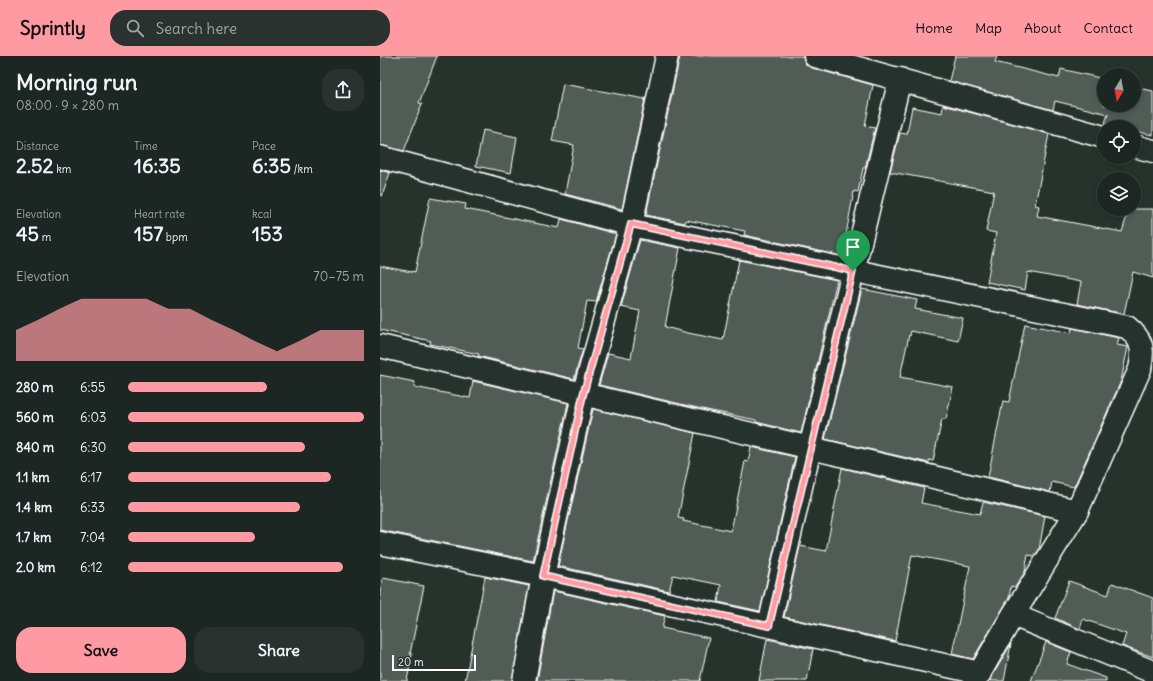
<!DOCTYPE html>
<meta charset="utf-8">
<style>
:root{--surface:#1c2622;--page:#29322f;--text:#f1f3f6;--muted:#a0a5a5;--line:#3a4340;--accent:#ff9aa2}
body{margin:0;font-family:Delius,sans-serif;background:var(--page);color:var(--text);height:100vh;display:flex;flex-direction:column;font-size:15px;white-space:nowrap}
*{box-sizing:border-box;margin:0}
p{font-size:13px;color:var(--muted)}
.icon{flex:none;width:22px;height:22px;fill:none;stroke:currentColor;stroke-width:2;stroke-linecap:round;stroke-linejoin:round}
.map{position:relative;flex:1;overflow:hidden}
.side{display:flex;flex-direction:column;background:var(--surface);width:380px}
.side>*{flex:none}
.needle{width:26px;rotate:190deg}
.tools{position:absolute;left:717px;top:12px;display:grid;gap:8px}
.tools a{display:grid;place-items:center;width:44px;height:44px;border-radius:50%;background:var(--surface);box-shadow:0 2px 6px #0003,0 0 0 1px var(--line);font-size:20px}
.scale{position:absolute;left:12px;bottom:10px;width:84px;box-sizing:border-box;padding-left:4px;border:2px solid #fff;border-top:0;font-size:11px;line-height:14px;white-space:nowrap;color:#fff;-webkit-text-stroke:3px #26332d;paint-order:stroke}
.pin{position:absolute;display:grid;place-items:center;width:34px;height:34px;color:#fff;margin:-41px -17px;border-radius:50% 50% 50% 0;rotate:-45deg;box-shadow:0 0 4px #0007}
.pin .icon{rotate:45deg}
.round{display:grid;place-items:center;flex:none;width:42px;height:42px;border-radius:16px;background:var(--page)}
.head{display:flex;align-items:center;justify-content:space-between;height:68px;padding:0 16px}
h1{font-size:22px;font-weight:700;line-height:30px}
.metrics{display:grid;grid-template-columns:repeat(3,1fr);gap:6px;height:68px;padding:4px 16px}
.metrics div{display:grid;align-content:center}
.metrics b{font-size:20px;font-weight:700}
.metrics small{font-size:11px;font-weight:400}
.metrics p{font-size:11px}
.chart{height:112px;padding:8px 16px}
.chart p{display:flex;justify-content:space-between}
.chart svg{width:100%;height:72px;margin-top:4px;fill:var(--accent);opacity:.7}
.primary-button{display:flex;gap:8px;margin-top:auto;padding:8px 16px}
.primary-button a{flex:1;height:46px;border-radius:16px;background:var(--accent);color:#111;font-size:16px;font-weight:700;line-height:46px;text-align:center}
.primary-button a+a{background:var(--page);color:var(--text)}
ul{padding:0 16px;list-style:none;font-size:13px}
li{display:grid;grid-template-columns:64px 48px 1fr;align-items:center;height:30px}
li i{height:10px;border-radius:5px;background:var(--accent)}
header{display:flex;align-items:center;gap:24px;box-sizing:border-box;height:56px;padding:0 20px;background:var(--accent);color:#111}
header strong{font-size:19px}
nav{display:flex;gap:22px;margin-inline-start:auto;font-size:14px}
.search{width:280px;height:36px;background:var(--page);display:flex;align-items:center;gap:10px;box-sizing:border-box;padding:0 14px;border-radius:16px;color:var(--muted);font-size:15px}
main{display:flex;flex:1;min-height:0}
.map>svg:first-child{display:block}
.building{fill:#515c57;stroke:#fff}
.lines{fill:none;stroke-linecap:round;stroke-linejoin:round}
.minor-casing{stroke:#fff;stroke-width:25}
.minor{stroke:#26332d;stroke-width:22}
.route-casing{stroke:#fff;stroke-width:8}
.route{stroke:#ff9aa2;stroke-width:5}
</style>
<header>
<strong>Sprintly</strong>
<div class="search"><svg class="icon" aria-label="search" viewBox="0 0 24 24"><circle cx="10" cy="10" r="6"/><path d="M15 15l6 6"/></svg>Search here</div>
<nav><a>Home</a><a>Map</a><a>About</a><a>Contact</a></nav>
</header>
<main>
<section class="side">
<div class="head"><div><h1>Morning run</h1><p>08:00 · 9 × 280 m</p></div><a class="round"><svg class="icon" aria-label="share" viewBox="0 0 24 24"><path d="M12 15V3M7 8l5-5 5 5M5 13v7h14v-7"/></svg></a></div>
<div class="metrics">
<div><p>Distance</p><b>2.52<small> km</small></b></div>
<div><p>Time</p><b>16:35</b></div>
<div><p>Pace</p><b>6:35<small> /km</small></b></div>
</div>
<div class="metrics">
<div><p>Elevation</p><b>45<small> m</small></b></div>
<div><p>Heart rate</p><b>157<small> bpm</small></b></div>
<div><p>kcal</p><b>153</b></div>
</div>
<div class="chart"><p><span>Elevation</span>70–75 m</p>
<svg viewBox="0 0 160 44" preserveAspectRatio="none"><path d="M0 44V25L10 19L20 12L30 6L40 6L50 6L60 6L70 12L80 12L90 19L100 25L110 32L120 38L130 32L140 25L150 25L160 25V44z"/></svg>
</div>
<ul>
<li><b>280 m</b>6:55<i style="width:59%"></i></li>
<li><b>560 m</b>6:03<i style="width:100%"></i></li>
<li><b>840 m</b>6:30<i style="width:75%"></i></li>
<li><b>1.1 km</b>6:17<i style="width:86%"></i></li>
<li><b>1.4 km</b>6:33<i style="width:73%"></i></li>
<li><b>1.7 km</b>7:04<i style="width:54%"></i></li>
<li><b>2.0 km</b>6:12<i style="width:91%"></i></li>
</ul>
<div class="primary-button"><a>Save</a><a>Share</a></div>
</section>
<div class="map">
<svg width="773" height="625" viewBox="0 0 773 625">
<rect width="100%" height="100%" fill="#26332d"/>
<filter id="ink" filterUnits="userSpaceOnUse"><feTurbulence type="fractalNoise" baseFrequency=".025" numOctaves="2"/><feDisplacementMap in="SourceGraphic" scale="8" xChannelSelector="R" yChannelSelector="G"/><feConvolveMatrix kernelMatrix="1 2 1 2 8 2 1 2 1" color-interpolation-filters="sRGB"/></filter>
<g filter="url(#ink)">
<path class="building" d="M0 0H57L39 47 42 48 24 95 0 89Z
M300 0H423L426 8 432 12 493 29 485 70 495 72 485 112H483L478 136 474 135 462 200 364 179 365 175 306 164 305 167 266 159Z
M575 0H617L615 6 679 22 681 13 724 23V49H754V31L773 35V79L754 75V71H740L725 67 728 58 675 45 673 54 569 25Z
M183 28 265 43 242 153 185 138 194 89 172 85Z
M563 49 669 78 655 149 659 150 657 160 742 176 749 153H773V222L753 216 744 258 697 248 701 226 648 216 645 234 607 226 616 177 606 175 614 135 510 116 520 77 527 78 532 51 562 57Z
M103 74 137 81 131 117 96 110Z
M0 114 10 117 2 140 0 139Z
M50 142 86 148 85 153 179 172 181 163 236 178 216 246 207 245 198 292 203 293 194 323 98 300 99 298 50 288 51 285 0 274V210L32 216V215L35 216Z
M260 184 300 192 285 271 308 277 343 284 359 204 457 224 421 377 376 366V364L322 353 219 329 228 297 251 302 260 255 241 251Z
M482 233 537 244 535 253 583 262 578 285 531 275 530 280 529 279 520 321 573 331 566 363H562L553 405 549 404V407L445 383Z
M645 268 691 277 692 272 739 282 737 289 748 291 741 325 694 431 672 426 670 436 608 421 623 345 629 346Z
M0 319 35 326 34 331 90 342 93 325 188 347 153 505 0 474Z
M213 353 315 377 298 462 304 463 303 465 351 475 365 405 368 406 371 391 415 401 380 555 338 546 341 529 293 519 289 535 178 510Z
M462 412 544 432 541 447 600 458 603 446 665 460 659 494 654 500 648 499 645 516 635 531 631 530 629 542 593 603 572 598 590 510 532 499 515 585 404 561 420 490 446 495Z
M105 521 149 530 132 625H85Z
M3 522 44 530 30 598H32L27 625H0V536Z
M689 525 728 539 732 527 773 542V601L742 590 746 578 703 563 700 573 675 562Z
M173 535 285 560 282 572 329 582 320 625H157Z
M387 583 433 593 427 625H379Z
M666 586 691 596 687 608 726 622V625H651Z
M631 588 624 625H610V624Z"/>
<g class="lines">
<g class="minor-casing">
<path id="minor" d="M435 0 724 81
M754 90 773 95
M0 101 251 169 747 271C763 284 764 293 760 313L697 455 633 559 595 625
M0 290 697 455
M0 487 163 520 600 617
M633 559 773 616
M389 570 430 392 520 23
M144 625 163 520 203 339 251 169 287 0"/>
</g>
<use href="#minor" class="minor"/>
</g>
</g>
<g class="lines" filter="url(#ink)">
<g class="route-casing">
<path id="route" d="M251 168 473 215 389 570 163 520 203 339Z"/>
</g>
<use href="#route" class="route"/>
</g>
</svg>
<div class="tools">
<a><svg class="needle" viewBox="-14 -14 28 28"><path d="M0-13l5 13h-10z" fill="#e53935"/><path d="M0 13l5-13h-10z" fill="#a0a5a5"/></svg></a>
<a><svg class="icon" aria-label="locate" viewBox="0 0 24 24"><circle cx="12" cy="12" r="6"/><path d="M12 2v4M12 18v4M2 12h4M18 12h4"/></svg></a>
<a><svg class="icon" aria-label="layers" viewBox="0 0 24 24"><path d="M12 4l9 5-9 5-9-5zM3 14l9 5 9-5"/></svg></a>
</div>
<div class="scale">20 m</div>
<div class="pin" style="left:473px;top:215px;background:#1e9e55"><svg class="icon" aria-label="arrive" viewBox="0 0 24 24"><path d="M6 21V4h12l-3 4 3 4H6"/></svg></div>
</div>
</main>
